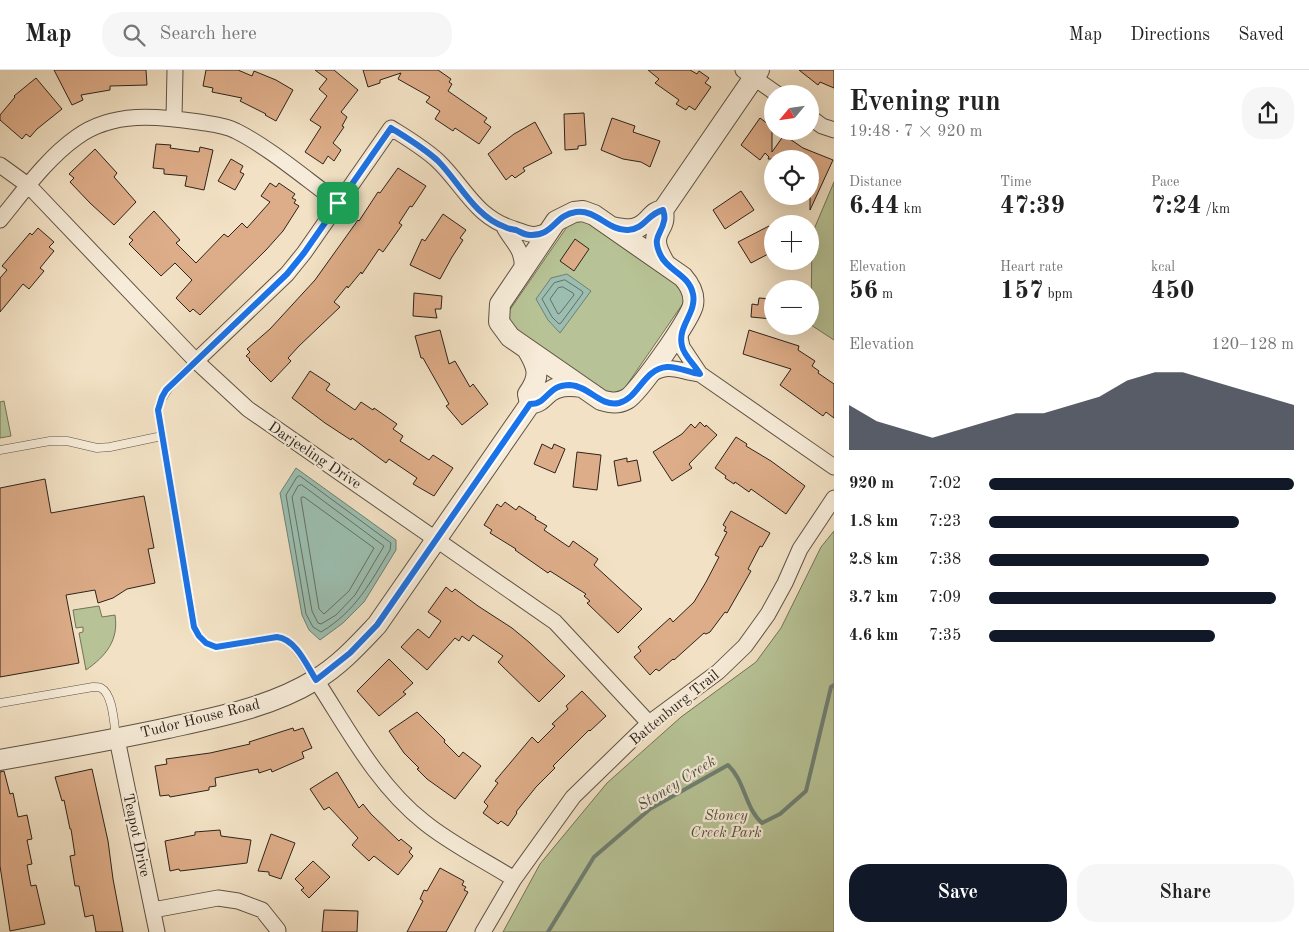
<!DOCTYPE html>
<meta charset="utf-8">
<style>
:root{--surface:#fff;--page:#f6f6f6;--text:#222;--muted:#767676;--line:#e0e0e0;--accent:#111827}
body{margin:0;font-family:"Old Standard TT",serif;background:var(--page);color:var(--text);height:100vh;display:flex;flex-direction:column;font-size:19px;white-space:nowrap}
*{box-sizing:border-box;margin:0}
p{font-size:16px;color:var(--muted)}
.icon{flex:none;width:28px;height:28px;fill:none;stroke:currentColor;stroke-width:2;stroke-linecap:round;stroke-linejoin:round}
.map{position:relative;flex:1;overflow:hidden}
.sheet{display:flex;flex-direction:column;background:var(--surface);width:475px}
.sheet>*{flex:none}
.needle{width:32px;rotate:241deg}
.controls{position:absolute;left:764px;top:15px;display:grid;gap:10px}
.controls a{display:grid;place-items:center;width:55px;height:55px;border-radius:50%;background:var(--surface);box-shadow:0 5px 20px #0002;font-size:25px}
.pin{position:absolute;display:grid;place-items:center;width:42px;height:42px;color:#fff;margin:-21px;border-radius:10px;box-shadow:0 2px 8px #0006}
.round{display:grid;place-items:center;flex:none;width:52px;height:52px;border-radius:20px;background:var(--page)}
.summary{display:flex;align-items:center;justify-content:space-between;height:85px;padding:0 15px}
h1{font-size:28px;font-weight:700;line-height:38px}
.figures{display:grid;grid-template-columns:repeat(3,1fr);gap:8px;height:85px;padding:5px 15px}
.figures div{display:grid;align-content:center}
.figures b{font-size:25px;font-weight:700}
.figures small{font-size:14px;font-weight:400}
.figures p{font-size:14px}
.chart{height:140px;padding:10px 15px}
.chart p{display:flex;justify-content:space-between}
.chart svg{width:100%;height:90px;margin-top:5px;fill:var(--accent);opacity:.7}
.button{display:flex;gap:10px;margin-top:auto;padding:10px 15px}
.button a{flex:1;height:58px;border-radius:20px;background:var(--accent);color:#fff;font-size:20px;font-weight:700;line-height:58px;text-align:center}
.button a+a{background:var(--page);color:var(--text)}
ul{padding:0 15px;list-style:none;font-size:16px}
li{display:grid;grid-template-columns:80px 60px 1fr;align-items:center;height:38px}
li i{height:12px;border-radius:6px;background:var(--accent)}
header{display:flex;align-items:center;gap:30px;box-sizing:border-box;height:70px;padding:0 25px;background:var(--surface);border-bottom:1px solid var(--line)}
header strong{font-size:24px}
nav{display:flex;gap:28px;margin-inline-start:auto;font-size:18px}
.search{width:350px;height:45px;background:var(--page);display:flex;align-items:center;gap:12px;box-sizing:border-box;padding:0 18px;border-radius:20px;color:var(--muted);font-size:19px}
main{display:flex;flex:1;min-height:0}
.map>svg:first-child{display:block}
.green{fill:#b7c396;stroke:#727358}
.water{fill:#9cbeb0;stroke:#708074}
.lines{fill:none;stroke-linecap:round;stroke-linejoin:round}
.shore{stroke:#647065;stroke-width:1}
.stream{stroke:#708074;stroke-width:4}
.building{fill:#ddac88;stroke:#2d231a}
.service-casing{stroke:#5e5244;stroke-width:9}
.minor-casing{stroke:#5e5244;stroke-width:17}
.tertiary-casing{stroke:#5e5244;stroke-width:22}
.service{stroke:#f7ecd9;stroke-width:8}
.minor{stroke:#f7ecd9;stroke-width:15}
.tertiary{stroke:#f7ecd9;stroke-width:20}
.route-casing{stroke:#fff;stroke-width:10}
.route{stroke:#1a73e8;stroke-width:6}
.labels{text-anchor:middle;stroke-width:4.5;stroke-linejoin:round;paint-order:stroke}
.street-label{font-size:15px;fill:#2d231a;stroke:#f7ecd9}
.park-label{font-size:15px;font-style:italic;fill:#56533f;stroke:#f7ecd9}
.water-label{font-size:16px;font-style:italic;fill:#4e5247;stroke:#f7ecd9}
</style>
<header>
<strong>Map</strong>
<div class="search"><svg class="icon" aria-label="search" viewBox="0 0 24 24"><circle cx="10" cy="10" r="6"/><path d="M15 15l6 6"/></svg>Search here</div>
<nav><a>Map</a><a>Directions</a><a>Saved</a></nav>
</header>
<main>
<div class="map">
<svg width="834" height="862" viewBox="0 0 834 862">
<rect width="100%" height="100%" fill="#f2e1c4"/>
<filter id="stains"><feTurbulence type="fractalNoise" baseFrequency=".004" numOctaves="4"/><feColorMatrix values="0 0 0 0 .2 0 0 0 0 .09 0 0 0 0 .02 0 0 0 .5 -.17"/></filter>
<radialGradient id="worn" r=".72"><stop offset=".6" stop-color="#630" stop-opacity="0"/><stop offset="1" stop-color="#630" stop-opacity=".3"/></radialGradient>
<path class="green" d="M834 112V270L811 255 812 164Z
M579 149 586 152 678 216 683 222 684 232 622 322 612 325 603 322 513 258 508 249 509 241 571 151Z
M4 331 11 366 0 368V332Z
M834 461V862H503L540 794 607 713 681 647 756 592 781 558 821 477Z
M99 536 102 547 115 545C119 570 106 586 86 600L79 563 83 562V557L76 558 73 540Z"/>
<path class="water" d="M567 204 591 221 560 263 548 250 536 229 551 208Z
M296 398 396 470V480L364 532 343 553 320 570 309 560 302 545 280 423Z"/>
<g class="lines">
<path class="shore" d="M565 210 582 221 583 223 561 253 559 254 552 247 542 229 554 213Z
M563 217 573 223 574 225 560 243 558 244 550 229 558 218Z
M300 406 391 473 390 480C370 513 356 541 321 562L313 557 306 544 286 425 297 407Z
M302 415 384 476 355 525 336 545 321 554 318 553 312 541 292 427 298 416Z
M302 427H304L374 478 349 521 324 544 319 539 301 429Z"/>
<path class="stream" d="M548 862 594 787 650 739 728 695C745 711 745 738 762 753L780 744 806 721 831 617 834 615"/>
</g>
<path class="building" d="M54 0H146L147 15 110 16V20L81 25 83 30 72 35Z
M206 0H238L252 6 254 1 276 10 293 20 276 51 265 45 266 44 240 31 242 28 212 22 213 18 203 16Z
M315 0H334L358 20 341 42 347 47 342 56 344 57 333 73 341 80 334 91 328 86 323 94 305 82 321 57 310 50 327 26 319 19 327 9Z
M363 0H438L451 9 449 12 452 14 448 21 487 48 484 52 491 57 479 74 455 58 453 61 435 49 440 41 426 32 430 27 398 9 401 3 380 10V13L368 17Z
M648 0H690L697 4 699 1 709 8 705 13 711 17 695 40 689 36 686 40 676 34 679 30 655 13 659 9Z
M799 0H834V18L820 12 818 15Z
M36 8 62 39 37 59 30 67 26 64 22 69 0 50V45L15 27 14 26Z
M584 43 586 75 578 76V79L565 80 564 44Z
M612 48 635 56 633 62 660 71 650 97 641 92 623 89 601 80Z
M760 48 772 57V82L784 65 803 78 833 90 810 140V89H768L769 87 765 83 760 90 741 75Z
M535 52 552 83 523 98 525 101 515 108 512 105 506 110 488 84 514 64Z
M156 74 171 75 170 78 199 82 200 77 213 80 204 120 185 116 187 106 164 104V99L153 98Z
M95 79 117 103 114 107 136 132 114 155 90 133 70 112 74 108 69 104Z
M231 89 243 96 240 102 244 104 235 120 218 111Z
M398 98 426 116 412 137 410 136 399 153 402 155 383 182 379 179 362 204 361 202 348 218 347 216 334 232 340 237 299 276 288 288 291 291 271 312 249 290 250 289 246 286 250 282 247 279 270 259 315 210 358 150 359 151 378 122 380 123Z
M270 113 276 117 279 113 295 124 292 128 296 130 294 133 299 136 283 161 266 180 200 245 193 239 190 242 176 228 192 210 175 193 161 206 129 174 133 170 129 167 154 141 180 170 176 173 196 193 224 164 228 167 242 153 247 158 270 132 261 126Z
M741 121 754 140 725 159 713 140Z
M443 144 466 160 460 168 463 170 452 187 440 209 410 195 422 169 425 171Z
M769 156 772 162V182L751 193 738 172Z
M38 158 54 172 49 177 54 181 40 198 44 201 29 219 23 214 0 242V208L7 200 2 196 30 163 32 165Z
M575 169 589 179 574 201 560 191Z
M414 223 442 226 441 239H435L437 248 413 246Z
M759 228 772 229V249L751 247 752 234 758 235Z
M440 260 449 294 455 291 470 317 473 314 488 334 462 355 446 336 449 334 423 288H421L415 266Z
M749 260 799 276 798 280 815 291 812 296 819 301 818 303 834 314V348L826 342 823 346 780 315 791 299 743 284Z
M310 301 330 314 326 320 355 340 361 332 373 340 374 338 397 354 393 359 403 366 400 371 429 390 433 385 453 398 434 426 413 414 417 408 389 389 386 393 352 368 351 370 325 353 292 328Z
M700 352 705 357 706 355 717 365 689 394 692 398 672 411 653 382 682 364 691 354 695 358Z
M736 367 747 374 746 376 771 391 805 416 786 444 751 419 749 422 735 412 734 414 725 408 726 406 715 398Z
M542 374 552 379 554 374 565 379 555 403 534 394Z
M577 382 601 385 597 420 573 417Z
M627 388V392L637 390 641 411 618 416 614 391Z
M45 409 51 443 144 426 154 478 148 479 155 513 127 519 113 528 98 533 95 520 66 525 79 593 0 607V418Z
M505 432 516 440 519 436 536 447 535 449 547 456 544 460 569 477 573 471 598 489 594 495 642 539 618 563 587 533 590 531 584 526 586 524 550 501 548 503 515 480 516 479 490 463 492 460 484 455 497 434 501 437Z
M731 441 770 463 762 477 760 476 748 499 751 501 727 543 725 542 710 562 706 564 704 563 674 590 673 589 659 601 656 599 650 605 634 587 641 581 638 577 670 548 673 552 694 532 706 512 719 487 715 485 727 462 724 461 726 457 723 455Z
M446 517 452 522 455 519 478 536 512 558 530 573 565 606 539 632 498 592 503 586 473 565 469 571 462 566 459 571 455 568 427 600 401 577 418 559 429 568 441 551 428 542Z
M389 589 413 613 403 622 406 624 379 646 357 621Z
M582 621 606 646 590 661 589 660 553 696 555 698 536 717 516 742 517 743 508 756 501 751 498 754 483 743 488 736 484 732 498 713 495 711 532 667 538 673 555 656 552 654 568 639 566 636Z
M417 642 445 670 444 672 459 687 463 682 481 696 455 729 427 709 417 699 419 698 404 683 389 661Z
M293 658 294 661 303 658 312 678 302 682 304 688 272 702 271 699 259 703 258 699 215 708 216 716 209 717V720L170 727 169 725 160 726 155 696 167 694 166 689 210 683 250 674 249 672Z
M92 699 108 771 113 809 123 862H96L93 845 85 847 79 816H75L70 786 75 785 71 759H70L64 730 62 731 55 707Z
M4 701 10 724 13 723 18 747 27 745 32 769 27 770 32 794 27 795 31 816 36 815 45 854 10 861 0 796V702Z
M337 702 359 738 363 734 371 744 399 771 401 769 412 778 409 782 413 786 398 805 374 786 369 791 352 775 358 768 329 737 324 740 310 719Z
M220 760 221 766 251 770 247 793 180 801 179 799 170 801 165 771 195 765V762Z
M271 764 295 773 281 809 269 805V802L258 801Z
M313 791 330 807 309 828 301 820 304 818 295 809Z
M440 798 464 811 462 815 466 817 464 820 468 822 446 862H407L423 831 420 829 424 820 427 821Z
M324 840 358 841 357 862H322Z"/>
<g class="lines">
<g class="service-casing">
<path id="service" d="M196 291C181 306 163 318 158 340L194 557 199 566 206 573 217 577 277 567C295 569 306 595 315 609
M0 380 50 371H67L97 378 110 377 162 366
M0 633 93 617C96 617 99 617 101 618 113 624 114 654 116 667"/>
</g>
<g class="minor-casing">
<path id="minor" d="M743 0 777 24
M810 47 822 56 834 60
M174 48 175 0
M0 95 29 116 196 291 248 339 555 552 649 653
M0 150C23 122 47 88 77 67 113 41 158 46 199 52 211 54 225 55 236 61 270 78 307 110 339 133
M504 157C514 175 524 179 522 202
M682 257 680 267 682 277 700 304 834 397
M196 291 287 204 304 183 391 58C407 68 424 78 438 91 465 117 475 147 514 159 532 165 531 167 550 160
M650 305C669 292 680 302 700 304
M316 610C348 659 377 715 424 752 451 774 484 790 514 809
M117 669 157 862
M153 840 218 828 238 831 262 840 278 860
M483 862 514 809 573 727 649 653 718 602 745 576 768 544 785 513 800 479 834 428"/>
</g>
<g class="tertiary-casing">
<path id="tertiary" d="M663 140C666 158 656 158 656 171 656 179 661 187 665 194
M583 141 594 145 683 207C690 215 695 224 693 235 691 248 638 323 627 329 618 334 611 333 601 330L510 267 499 252 500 234 556 151 574 142Z
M612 157C626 160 636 162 647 151 653 145 654 142 663 140L759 0
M527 279C538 297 541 306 528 324L530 334
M0 690C56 680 112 670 168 658 218 647 271 637 315 610 339 596 359 574 377 555L530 334C539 332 541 330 547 324 557 315 569 315 582 317"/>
</g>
<use href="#service" class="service"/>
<use href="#minor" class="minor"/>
<use href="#tertiary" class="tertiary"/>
</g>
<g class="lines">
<g class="route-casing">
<path id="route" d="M391 58C407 68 424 78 438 91 459 112 475 147 505 157 508 159 512 159 516 160 521 162 524 165 530 165 554 166 554 145 576 142 596 139 608 161 628 160 645 159 647 144 663 140 664 143 665 148 664 151 661 166 652 166 660 184 667 201 689 204 693 224 697 243 677 256 682 276 684 286 695 295 700 304 690 303 677 296 667 297 643 299 639 328 619 333 600 337 589 316 570 315 554 315 551 323 541 331 538 333 534 334 530 334L377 555 350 583 316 610C307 596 296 569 277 567L216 577 206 573 199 566 194 557 158 340 162 327 166 320 287 204 304 183Z"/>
</g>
<use href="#route" class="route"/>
</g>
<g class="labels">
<g class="street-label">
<text transform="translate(315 385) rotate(34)" y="5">Darjeeling Drive</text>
<text transform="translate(674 637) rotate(-39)" y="5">Battenburg Trail</text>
<text transform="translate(200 648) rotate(-14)" y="5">Tudor House Road</text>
<text transform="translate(137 765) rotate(78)" y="5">Teapot Drive</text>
</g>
<g class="park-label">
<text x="726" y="750">Stoney<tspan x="726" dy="17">Creek Park</tspan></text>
</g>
<g class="water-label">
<text transform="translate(676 712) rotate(-32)" y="6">Stoney Creek</text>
</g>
</g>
<rect width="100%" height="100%" filter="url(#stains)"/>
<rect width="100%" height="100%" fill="url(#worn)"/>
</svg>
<div class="controls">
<a><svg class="needle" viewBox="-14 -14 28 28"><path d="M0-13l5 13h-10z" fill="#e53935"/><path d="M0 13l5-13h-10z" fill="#767676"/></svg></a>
<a><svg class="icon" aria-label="locate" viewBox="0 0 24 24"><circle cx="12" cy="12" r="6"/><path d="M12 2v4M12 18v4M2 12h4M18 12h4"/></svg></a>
<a>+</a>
<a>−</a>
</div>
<div class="pin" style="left:338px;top:133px;background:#1e9e55"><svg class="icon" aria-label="arrive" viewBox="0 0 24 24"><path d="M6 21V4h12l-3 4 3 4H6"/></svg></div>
</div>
<section class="sheet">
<div class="summary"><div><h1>Evening run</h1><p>19:48 · 7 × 920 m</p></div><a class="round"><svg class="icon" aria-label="share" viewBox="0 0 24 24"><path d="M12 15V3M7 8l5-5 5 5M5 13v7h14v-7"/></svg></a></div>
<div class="figures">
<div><p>Distance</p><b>6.44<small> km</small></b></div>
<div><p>Time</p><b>47:39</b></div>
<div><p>Pace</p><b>7:24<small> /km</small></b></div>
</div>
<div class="figures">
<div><p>Elevation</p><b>56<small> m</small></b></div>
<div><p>Heart rate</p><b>157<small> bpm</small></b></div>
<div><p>kcal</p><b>450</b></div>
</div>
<div class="chart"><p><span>Elevation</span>120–128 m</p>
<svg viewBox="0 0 160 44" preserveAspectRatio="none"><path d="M0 44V22L10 30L20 34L30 38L40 34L50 30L60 26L70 26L80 22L90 18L100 10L110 6L120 6L130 10L140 14L150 18L160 22V44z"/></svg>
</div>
<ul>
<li><b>920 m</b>7:02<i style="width:100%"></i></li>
<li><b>1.8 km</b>7:23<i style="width:82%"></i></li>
<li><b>2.8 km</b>7:38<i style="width:72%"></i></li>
<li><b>3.7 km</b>7:09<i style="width:94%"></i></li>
<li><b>4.6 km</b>7:35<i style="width:74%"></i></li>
</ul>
<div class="button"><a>Save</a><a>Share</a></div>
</section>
</main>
